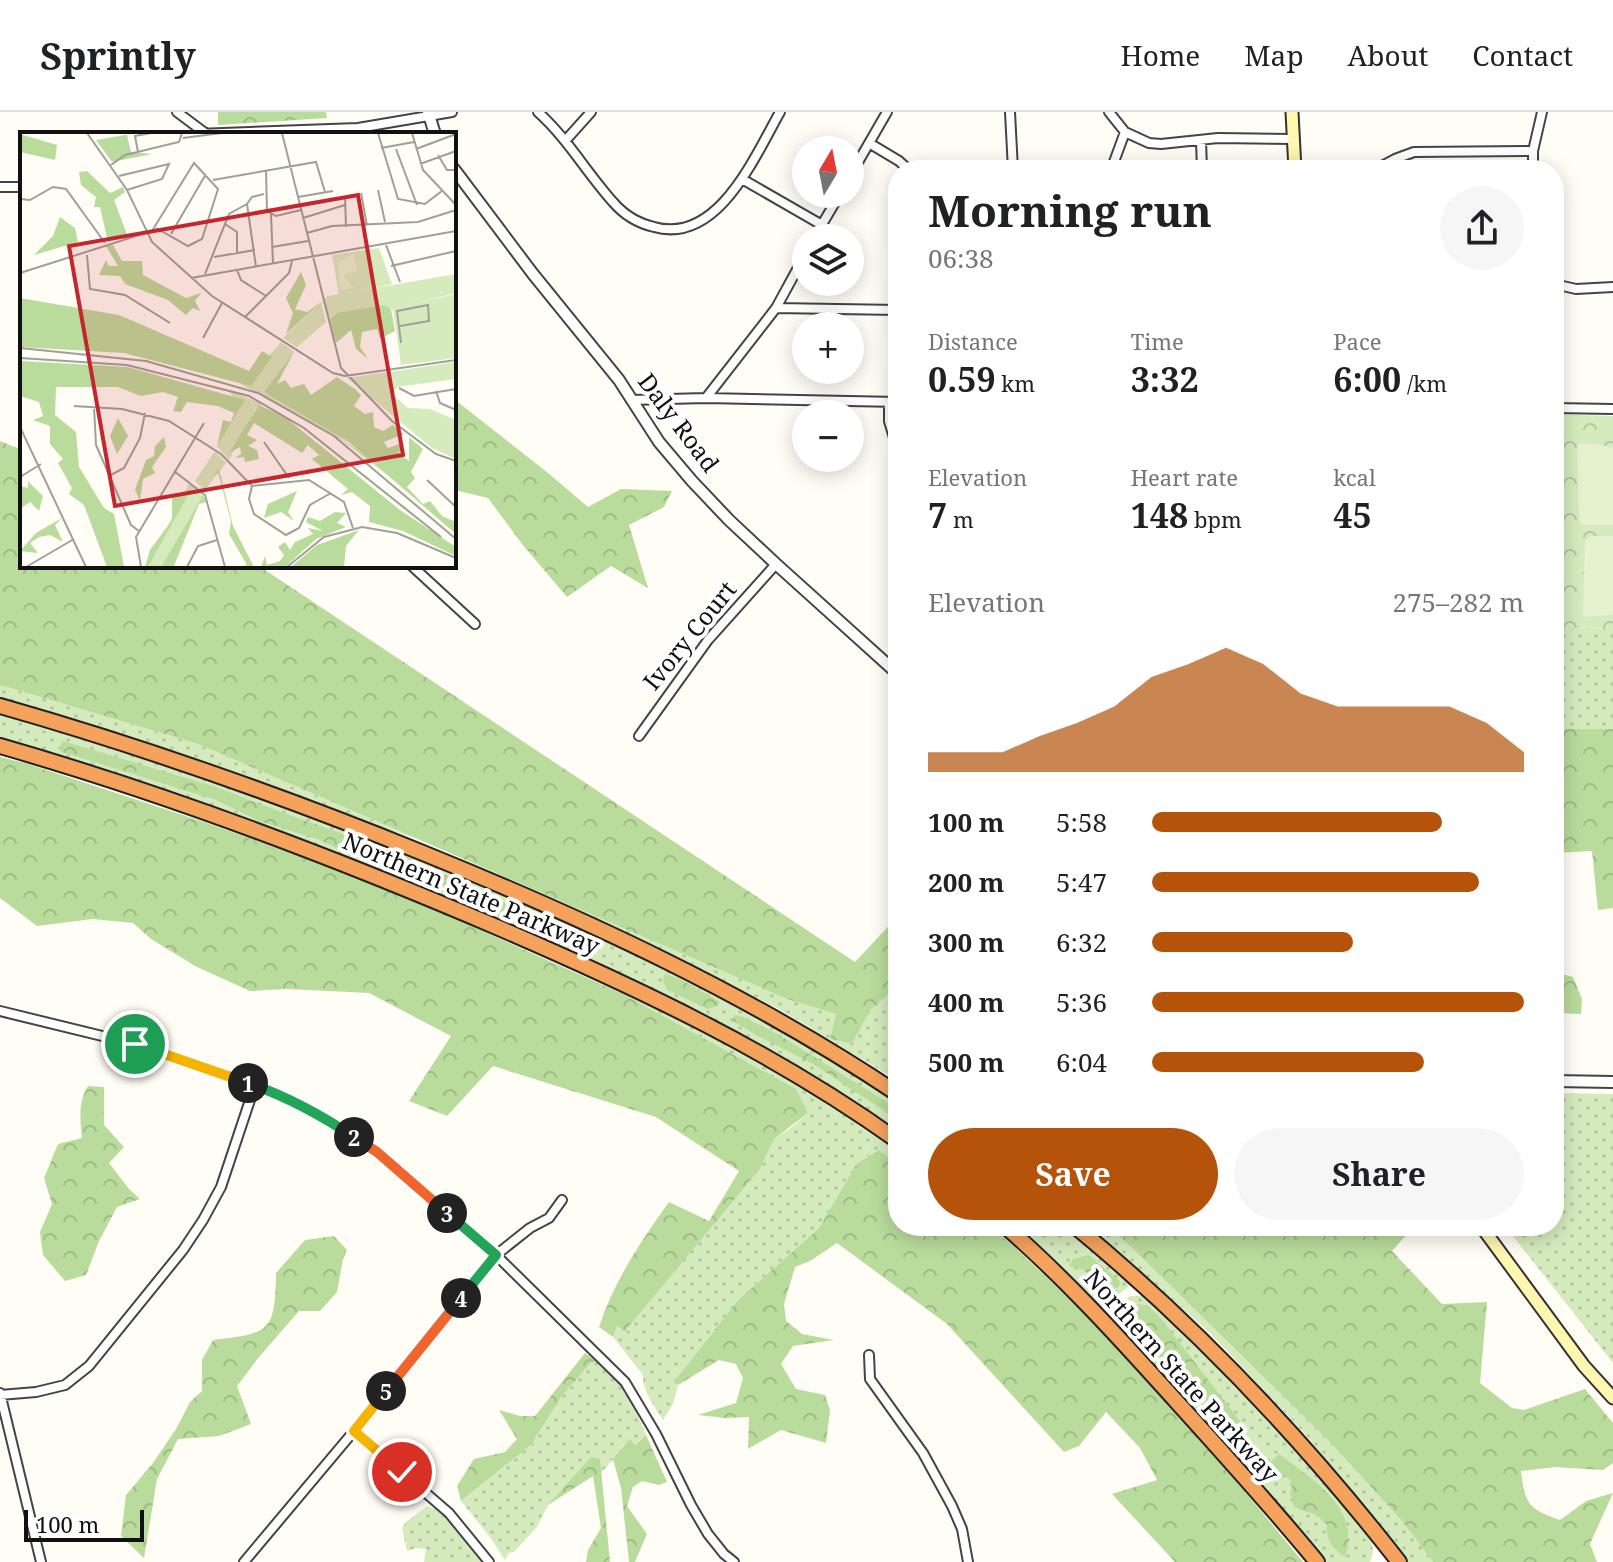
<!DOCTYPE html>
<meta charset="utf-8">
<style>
:root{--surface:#fff;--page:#f6f6f6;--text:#202124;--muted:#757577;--line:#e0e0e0;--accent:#b45309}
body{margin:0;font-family:"Noto Serif",serif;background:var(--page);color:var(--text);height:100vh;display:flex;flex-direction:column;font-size:30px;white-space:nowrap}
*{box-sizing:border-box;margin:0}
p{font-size:26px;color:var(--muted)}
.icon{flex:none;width:44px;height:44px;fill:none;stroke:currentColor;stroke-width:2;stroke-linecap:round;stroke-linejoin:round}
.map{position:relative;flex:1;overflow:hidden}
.side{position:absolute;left:888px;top:48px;width:676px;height:1076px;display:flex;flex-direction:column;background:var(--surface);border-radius:32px;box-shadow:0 4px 20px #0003}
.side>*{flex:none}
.needle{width:52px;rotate:10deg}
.fabs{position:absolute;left:792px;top:24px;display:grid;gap:16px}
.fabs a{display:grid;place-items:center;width:72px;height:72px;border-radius:50%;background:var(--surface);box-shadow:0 4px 20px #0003;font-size:40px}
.scale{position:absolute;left:24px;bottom:20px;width:120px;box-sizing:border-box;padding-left:8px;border:4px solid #111;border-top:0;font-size:22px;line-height:28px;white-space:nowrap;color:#111;-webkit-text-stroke:6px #fff;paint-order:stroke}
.pin{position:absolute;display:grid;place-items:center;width:68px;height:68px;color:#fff;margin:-34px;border:4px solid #fff;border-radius:50%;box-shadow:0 2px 8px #0007}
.km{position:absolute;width:40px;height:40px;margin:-20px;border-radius:50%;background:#222;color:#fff;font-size:22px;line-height:40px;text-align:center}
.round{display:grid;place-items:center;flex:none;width:84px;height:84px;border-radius:42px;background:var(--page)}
.headline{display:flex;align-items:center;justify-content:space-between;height:136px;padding:0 40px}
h1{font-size:44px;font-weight:700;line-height:60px}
.figures{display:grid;grid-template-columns:repeat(3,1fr);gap:12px;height:136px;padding:8px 40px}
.figures div{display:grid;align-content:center}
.figures b{font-size:34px;font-weight:700}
.figures small{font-size:22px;font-weight:400}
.figures p{font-size:22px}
.chart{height:224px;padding:16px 40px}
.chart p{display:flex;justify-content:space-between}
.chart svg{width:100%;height:144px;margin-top:8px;fill:var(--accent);opacity:.7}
.cta{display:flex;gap:16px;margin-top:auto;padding:16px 40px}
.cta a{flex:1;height:92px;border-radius:48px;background:var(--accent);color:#fff;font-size:32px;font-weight:700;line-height:92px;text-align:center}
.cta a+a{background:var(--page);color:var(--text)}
ul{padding:0 40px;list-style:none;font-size:26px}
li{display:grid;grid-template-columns:128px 96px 1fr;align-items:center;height:60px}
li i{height:20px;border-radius:10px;background:var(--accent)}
header{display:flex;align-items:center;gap:48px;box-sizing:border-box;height:112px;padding:0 40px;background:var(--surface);border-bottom:2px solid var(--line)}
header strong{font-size:38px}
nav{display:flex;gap:44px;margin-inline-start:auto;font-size:28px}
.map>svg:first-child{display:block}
.grass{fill:url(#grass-dots)}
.forest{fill:url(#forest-crowns)}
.park{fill:url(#park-crowns)}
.pitch{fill:#e6f2cf}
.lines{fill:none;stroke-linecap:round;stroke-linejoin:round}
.minor-casing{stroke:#444;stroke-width:12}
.tertiary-casing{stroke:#444;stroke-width:14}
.secondary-casing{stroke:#333;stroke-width:15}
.motorway-casing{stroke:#222;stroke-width:18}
.minor{stroke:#fff;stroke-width:8}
.tertiary{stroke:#fff;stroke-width:10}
.secondary{stroke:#fff6b0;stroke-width:11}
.motorway{stroke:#f5a25d;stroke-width:14}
.split-1-casing{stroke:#fff;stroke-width:16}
.split-2-casing{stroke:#fff;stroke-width:16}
.split-3-casing{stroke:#fff;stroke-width:16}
.split-4-casing{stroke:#fff;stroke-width:16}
.split-5-casing{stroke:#fff;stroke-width:16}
.split-6-casing{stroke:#fff;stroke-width:16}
.split-1{stroke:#f5b400;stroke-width:10}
.split-2{stroke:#22a559;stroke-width:10}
.split-3{stroke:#f0652b;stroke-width:10}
.split-4{stroke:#22a559;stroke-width:10}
.split-5{stroke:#f0652b;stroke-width:10}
.split-6{stroke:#f5b400;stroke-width:10}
.labels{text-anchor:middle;stroke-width:8;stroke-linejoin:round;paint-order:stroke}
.street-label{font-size:24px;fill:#111;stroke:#fff}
.inset-road{fill:none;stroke:#a09f9a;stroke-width:2}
.view{fill:#c4262e;fill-opacity:0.15;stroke:#c4262e;stroke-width:4}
.inset-edge{fill:none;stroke:#111;stroke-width:4}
</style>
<header>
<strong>Sprintly</strong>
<nav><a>Home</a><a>Map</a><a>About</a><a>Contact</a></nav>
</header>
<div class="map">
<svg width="1613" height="1450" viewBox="0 0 1613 1450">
<defs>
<pattern id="grass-dots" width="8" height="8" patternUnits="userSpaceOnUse" patternTransform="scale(2)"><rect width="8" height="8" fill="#d5ebbd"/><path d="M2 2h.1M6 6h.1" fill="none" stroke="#b6c8a1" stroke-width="1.8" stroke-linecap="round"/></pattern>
<pattern id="forest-crowns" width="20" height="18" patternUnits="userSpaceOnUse" patternTransform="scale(2)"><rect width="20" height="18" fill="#b9dc9c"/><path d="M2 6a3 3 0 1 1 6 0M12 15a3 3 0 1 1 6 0" fill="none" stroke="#9ebc85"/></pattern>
<pattern id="park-crowns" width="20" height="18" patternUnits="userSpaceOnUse" patternTransform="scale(2)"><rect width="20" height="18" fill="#d5ebbd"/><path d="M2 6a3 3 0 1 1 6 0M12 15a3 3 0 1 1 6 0" fill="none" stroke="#b6c8a1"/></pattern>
</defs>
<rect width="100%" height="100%" fill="#fffdf5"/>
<path class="grass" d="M1613 516V617H1554V517Z
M0 573 198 632 417 727 0 585Z
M0 601C79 627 158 651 236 678 436 748 634 831 816 938 844 955 871 973 898 991V1023L811 966 456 794 0 632Z
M554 786 787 887 837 902 830 927 852 932 871 896 898 874V969L779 897Z
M623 882 728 930 821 986 898 1038V1052L877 1038 857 1051 819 1116 738 1188 673 1271 678 1273 673 1292 663 1308C655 1295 642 1279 643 1263L613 1225 617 1214 625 1218 760 1057 774 1027 792 1015 808 1001 795 977Z
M1554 981 1613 982V1251L1505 1114H1554Z
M1008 1114H1064L1104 1147 1130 1173C1126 1178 1121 1179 1117 1184 1111 1189 1110 1198 1106 1205Z
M1085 1114H1107L1132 1136 1329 1329 1402 1409 1433 1450H1406L1306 1323 1211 1222 1140 1159Z
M1130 1184H1142L1157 1194 1275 1311 1367 1420C1373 1431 1375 1439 1370 1450H1323L1116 1215C1113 1201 1119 1192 1130 1184Z
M596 1248 620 1271 624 1281 632 1290 646 1323 634 1333 630 1328 601 1361 599 1347 548 1393 537 1415 514 1440 509 1441 505 1448 490 1425 461 1389 531 1333 562 1284 590 1252Z
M427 1394C443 1399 449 1405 456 1420L459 1418 480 1444 482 1450H424L426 1437 416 1436 407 1439 402 1416 406 1410Z"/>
<path class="forest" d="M218 0H326L327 6 218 13Z
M454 287 548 361 588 395 621 377 672 379 664 395 629 413 648 476 611 454 567 485 522 432 488 386 454 378Z
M0 329 22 338V454H259L855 850 898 804V874L871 897 852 932 830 927 836 902 787 887 198 632 0 573Z
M1554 617H1613V796L1598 798 1592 739 1554 741Z
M63 629 216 675 292 704 403 743 518 797V803L505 806 448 778 434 776 370 747 355 745 317 727 259 709 216 688 62 640 59 635Z
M0 645 25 651 207 711 310 748 411 787 623 882 796 977 808 1001 774 1027 760 1057 625 1219 617 1214 613 1225 599 1215C614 1169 641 1129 669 1090L709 1109 739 1059 656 1005 493 954 447 1004 409 989 451 924 369 881 287 877 250 879 197 855 151 827 133 811 93 807 37 814 0 786Z
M1554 860 1573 865 1582 887 1581 902 1554 901Z
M664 862 680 867 720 890 717 894 708 897 669 879 663 870Z
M734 903 744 905 776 921 898 997V1008L813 952 756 923 733 909Z
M88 974 104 975V1013L124 1035 109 1051 129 1077 140 1087 117 1095 99 1129 86 1163 65 1169 43 1143 40 1120 52 1092 44 1066 58 1032 82 1026C80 1007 78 990 88 974Z
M878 1038 898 1052V1114H988L1008 1129 1079 1196 1218 1347 1303 1450H1175L1112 1382 1157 1368 1140 1336 1106 1300 1079 1334 1064 1340 947 1212 837 1131 810 1149 795 1155 784 1192 786 1209 802 1222 834 1228 793 1234 781 1252 796 1277 825 1283 830 1298 826 1331 781 1318 748 1337 749 1305 725 1306 698 1303 736 1291 743 1266 736 1252 719 1248 678 1273 673 1271 738 1188 819 1116 857 1051Z
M1107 1114H1414L1392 1139 1442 1192 1487 1190 1480 1271 1512 1296 1524 1298 1585 1277 1613 1311V1351L1603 1358 1554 1355 1521 1359C1525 1393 1529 1397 1560 1408L1586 1389 1613 1381 1590 1432 1597 1450H1433L1402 1409 1329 1329 1132 1136Z
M334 1124 347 1138 343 1147 337 1180 320 1199H299L259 1245 237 1274 251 1312 219 1324 178 1327 157 1367 144 1446 121 1424 126 1383 153 1351 176 1317 190 1290 202 1279V1248L213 1228C270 1221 275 1221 276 1161L305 1128Z
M1089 1143 1120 1169 1119 1175 1104 1180 1084 1158 1069 1154 1073 1147Z
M1134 1192 1147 1193 1159 1204 1240 1309 1244 1315 1240 1318 1191 1273C1183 1260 1167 1259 1157 1246 1152 1238 1157 1242 1156 1233 1154 1220 1141 1212 1130 1207L1128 1200Z
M585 1241 596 1248 590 1252 562 1284 531 1333 461 1389 457 1374 474 1347 505 1340 517 1327 499 1298 520 1304H535Z
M646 1323 667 1370 659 1373 642 1369 633 1375 627 1394 647 1422 635 1450H629L621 1376 613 1347 630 1327 635 1333Z
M1279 1342C1312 1367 1362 1396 1345 1445 1332 1435 1326 1430 1327 1413L1316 1403 1294 1395 1290 1381 1292 1373 1291 1368 1268 1352Z
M591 1345 600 1347 610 1450H586L588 1438 601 1416 593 1364 548 1393Z"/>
<path class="park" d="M1554 302 1613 304V516L1554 517Z"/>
<path class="pitch" d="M1577 332H1598L1613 336V413H1584L1579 408Z
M1590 424H1613V502L1610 503 1583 505 1585 429Z"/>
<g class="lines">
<g class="minor-casing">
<path id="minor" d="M177 0 205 21
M538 0C567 26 587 61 613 90 624 103 637 111 654 115 718 133 755 44 780 0
M1010 0 1013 58
M1109 0 1125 20 1149 31 1161 32 1218 26 1293 27
M197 22 358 16 452 0
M1201 28 1202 58
M565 29 591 0
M869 31 899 49 909 58
M1111 58 1125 20
M1374 58 1395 47 1414 40 1533 39
M1533 58V39L1542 0
M850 64 887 0
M742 67 822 113
M0 75H22
M814 126 840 82
M1554 172 1576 177 1613 175
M776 196 898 198
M706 286 776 196 806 141
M631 288 706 286 898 290
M889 290V309L898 339
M1554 296 1613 297
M412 454 475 512
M639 624 708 528 776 452
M0 899 135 932 255 973 284 985 327 1008 377 1040 496 1143 625 1270 656 1322 691 1393 708 1422 724 1442 734 1450
M869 1243 870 1267 923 1341 952 1394 962 1417 968 1450
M0 1281 41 1450
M0 1283 36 1280 65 1273 89 1254 183 1138 203 1108 221 1075 255 973
M354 1319 449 1401 489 1450
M244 1450 354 1319 496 1143 530 1116 549 1106 562 1088"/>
</g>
<g class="tertiary-casing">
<path id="tertiary" d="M428 0 435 22
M454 57 533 162 619 268 659 330 692 369 729 408 776 452 898 562
M1554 969 1613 970"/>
</g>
<g class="secondary-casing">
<path id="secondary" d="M1292 0 1295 58
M1481 1114 1584 1254 1613 1286"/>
</g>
<g class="motorway-casing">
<path id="motorway" d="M0 594C144 635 285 685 423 741 588 808 750 883 898 982
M0 634C171 683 336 746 499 816 638 876 774 940 898 1029
M1005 1114C1067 1168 1121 1228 1176 1289 1224 1342 1272 1395 1317 1450
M1075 1114C1196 1214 1303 1327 1399 1450"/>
</g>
<use href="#minor" class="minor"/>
<use href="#tertiary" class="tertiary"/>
<use href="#secondary" class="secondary"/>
<use href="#motorway" class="motorway"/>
</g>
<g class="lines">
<g class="split-1-casing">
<path id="split-1" d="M135 932 248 971"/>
</g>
<g class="split-2-casing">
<path id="split-2" d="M248 971C286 984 321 1003 354 1025"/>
</g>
<g class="split-3-casing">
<path id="split-3" d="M354 1025 377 1040 447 1101"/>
</g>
<g class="split-4-casing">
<path id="split-4" d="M447 1101 496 1143 461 1186"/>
</g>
<g class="split-5-casing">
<path id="split-5" d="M386 1279 461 1186"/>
</g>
<g class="split-6-casing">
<path id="split-6" d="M386 1279 354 1319 402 1360"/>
</g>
<use href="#split-1" class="split-1"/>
<use href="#split-2" class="split-2"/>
<use href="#split-3" class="split-3"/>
<use href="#split-4" class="split-4"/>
<use href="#split-5" class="split-5"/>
<use href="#split-6" class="split-6"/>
</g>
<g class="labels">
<g class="street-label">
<text transform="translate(678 311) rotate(53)" y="8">Daly Road</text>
<text transform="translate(690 524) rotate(-51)" y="8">Ivory Court</text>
<text transform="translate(471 782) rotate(23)" y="8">Northern State Parkway</text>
<text transform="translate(1181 1264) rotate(48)" y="8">Northern State Parkway</text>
</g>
</g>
<g transform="translate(20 20)">
<rect width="436" height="436" fill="#fffdf5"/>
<path d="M436 142V161L371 177 310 188 302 169 308 164ZM301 170 306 190 277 215 263 206ZM261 210 274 220 244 260 287 282 344 322 369 345 325 310 217 250 173 238 227 249ZM436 230V247L377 255 373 263 388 276 410 277 436 288V327L412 316 327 246ZM208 258 243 272 236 276 209 328 197 314 220 274ZM195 319 206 331 185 358 175 349ZM169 351 183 363 141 435H128Z" fill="#d5ebbd"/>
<path d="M117 1 107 3 111 20 132 22 92 30 76 8ZM0 2 37 13 35 28 0 20ZM67 39 90 61 103 55 105 60 94 68 108 105 88 110 80 75H74L76 65 61 53 59 40ZM40 85 55 96 58 110 14 123 33 104ZM93 113 102 129H122L123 143 166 166 181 161 175 169 180 179 173 176 166 183 148 168 105 152 100 144 79 143 86 128 89 134H98L86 114ZM281 140 286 153 275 177 287 180 301 170 266 202 273 181 266 166ZM0 166 99 183 229 239 242 219 252 225 231 254 104 221 0 215ZM365 173 371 177 375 199 360 207 357 197 342 200 340 215 348 227 336 217 331 198 316 211 310 188 317 181ZM274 220 257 252 265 248 271 256 284 252 291 263 317 245 335 257 341 263 334 274 345 282 353 280 354 295 363 299 373 293 384 302 364 310 368 316 382 311 379 321 389 329V305L403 317 391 340 395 346 387 355 403 372 410 369 422 384 436 390V402L329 310 244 260ZM0 229 108 235 225 268 197 314 203 288 211 290 214 281 198 274 167 270 161 280 153 279 158 265 143 260 121 264 98 255H36L35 283 56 300 59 335 84 376 94 382 104 435H87L64 373 49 362 52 356 38 331 43 327 30 312V294L13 288 23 284 19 270 0 264ZM239 273 265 285 380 378 436 415V424L383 399 349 390 350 374 332 360 321 363 328 357 292 327 299 323 288 313 282 321 234 291 227 303 237 308 228 314 237 318 239 327 225 330 224 325 215 326 221 322 220 315 209 321ZM98 286 108 304 97 322 90 304ZM144 305 146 315 132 335 135 341 123 347 120 369 115 358 126 328 134 324 135 314ZM199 337 213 394 234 435H219L227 433 209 402 211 389 198 340 191 346ZM8 349 23 364 19 379 10 370 0 377V354L8 356ZM171 358 128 435H125L130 418 152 388V365ZM277 359 268 380 274 389 261 380 244 386 248 372ZM183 363 186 370 179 372 154 434 141 435ZM315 380 326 381 317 391 326 395 296 407 265 435H241L245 424 247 433 260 429 264 423 258 415 265 410 270 418 275 410 293 402 288 396 303 399 286 390 288 385 300 389ZM42 386 35 393 43 410 30 403 19 405 10 411 18 421 0 419 16 401ZM339 398 326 414 324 435H271L297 413Z" fill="#b9dc9c"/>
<path d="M359 116 372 152 319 163 312 123ZM436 162V226L381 233 373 176Z" fill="#d5ebbd"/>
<path d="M334 121 337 139 323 143 334 156 320 158 318 131Z" fill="#e6f2cf"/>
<path class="inset-road" d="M67 1 107 58 132 110 192 164 313 241 325 244 436 228M262 1 321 236 372 289 416 322 436 329M358 1 378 67 405 72 423 58M392 1 403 38 436 73M163 6 202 1M361 16 394 10M376 17 397 73M396 17 436 2M118 20 115 4 131 1M418 23 427 38H436M400 32 436 19M91 33 105 23 159 10 162 1M246 38 247 79 256 84 281 78M99 44 149 32 142 47 107 58M193 48 296 30 305 60M358 58 365 90M341 61 347 94M325 64 326 95M278 65 313 59M0 67 10 68 33 55 46 57 85 111M251 82 253 132M283 86 325 73M205 92 217 100V121M287 101 312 94 398 90 436 78M151 102 186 42M366 113 380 150M252 115 288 109M67 123 70 157 105 163 150 191M194 125 235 118M371 134 436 119M236 135 227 72 232 65 244 62M217 138 221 148 246 164M0 141 132 99 174 31 198 57 182 107 168 114 136 96M185 142 209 82 227 72M171 146 436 99M225 185 269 141 272 129M380 194 409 189 408 173 377 179 381 211M183 206 202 171M0 216 126 229 238 261 314 304 436 407M0 226 107 233 229 264 284 296 421 405M379 256 394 264 436 257M416 259 420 271 436 278M54 274 102 277 149 289 201 322 232 354 289 348 324 370 333 396M74 275 76 313 111 393 119 399M0 295 66 435M244 310 269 346M154 339 185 363 205 435M89 344 104 336 120 306 125 281M0 345 21 332M407 348 436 375M232 354 229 367 234 382 266 403 279 396 290 373 311 361M6 435 54 407M121 435 116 405 184 291M167 435 178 414 197 408M267 435 304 405 342 395 377 401 436 426"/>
<path class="view" d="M338 63 383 323 95 374 49 114Z"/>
<rect width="436" height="436" class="inset-edge"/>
</g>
</svg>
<div class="fabs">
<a><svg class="needle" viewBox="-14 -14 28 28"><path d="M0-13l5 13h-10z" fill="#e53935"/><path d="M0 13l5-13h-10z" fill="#757577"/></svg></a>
<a><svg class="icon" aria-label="layers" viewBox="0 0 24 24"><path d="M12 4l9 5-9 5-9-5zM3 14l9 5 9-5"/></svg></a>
<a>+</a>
<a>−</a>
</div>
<div class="scale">100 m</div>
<div class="pin" style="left:135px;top:932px;background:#1e9e55"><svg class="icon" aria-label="arrive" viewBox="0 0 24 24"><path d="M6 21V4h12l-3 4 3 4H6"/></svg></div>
<div class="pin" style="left:402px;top:1360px;background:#d93025"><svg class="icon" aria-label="check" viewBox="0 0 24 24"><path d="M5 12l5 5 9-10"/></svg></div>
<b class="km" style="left:248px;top:971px">1</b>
<b class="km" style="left:354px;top:1025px">2</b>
<b class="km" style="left:447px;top:1101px">3</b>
<b class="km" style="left:461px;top:1186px">4</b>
<b class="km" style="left:386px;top:1279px">5</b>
<section class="side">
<div class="headline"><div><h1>Morning run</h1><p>06:38</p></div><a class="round"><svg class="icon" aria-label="share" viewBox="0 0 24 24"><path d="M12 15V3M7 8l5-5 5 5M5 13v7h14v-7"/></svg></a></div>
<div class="figures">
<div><p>Distance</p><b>0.59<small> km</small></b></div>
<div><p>Time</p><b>3:32</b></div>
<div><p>Pace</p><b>6:00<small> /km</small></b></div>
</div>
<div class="figures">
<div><p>Elevation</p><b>7<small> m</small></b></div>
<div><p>Heart rate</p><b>148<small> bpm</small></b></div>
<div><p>kcal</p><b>45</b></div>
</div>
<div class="chart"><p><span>Elevation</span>275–282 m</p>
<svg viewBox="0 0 160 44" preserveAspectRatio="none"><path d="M0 44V38L10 38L20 38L30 33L40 29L50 24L60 15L70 11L80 6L90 11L100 20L110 24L120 24L130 24L140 24L150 29L160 38V44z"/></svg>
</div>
<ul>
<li><b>100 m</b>5:58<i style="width:78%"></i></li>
<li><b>200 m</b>5:47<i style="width:88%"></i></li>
<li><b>300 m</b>6:32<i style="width:54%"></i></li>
<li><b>400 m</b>5:36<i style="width:100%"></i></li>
<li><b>500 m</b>6:04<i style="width:73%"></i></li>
</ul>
<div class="cta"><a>Save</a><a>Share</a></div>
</section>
</div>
